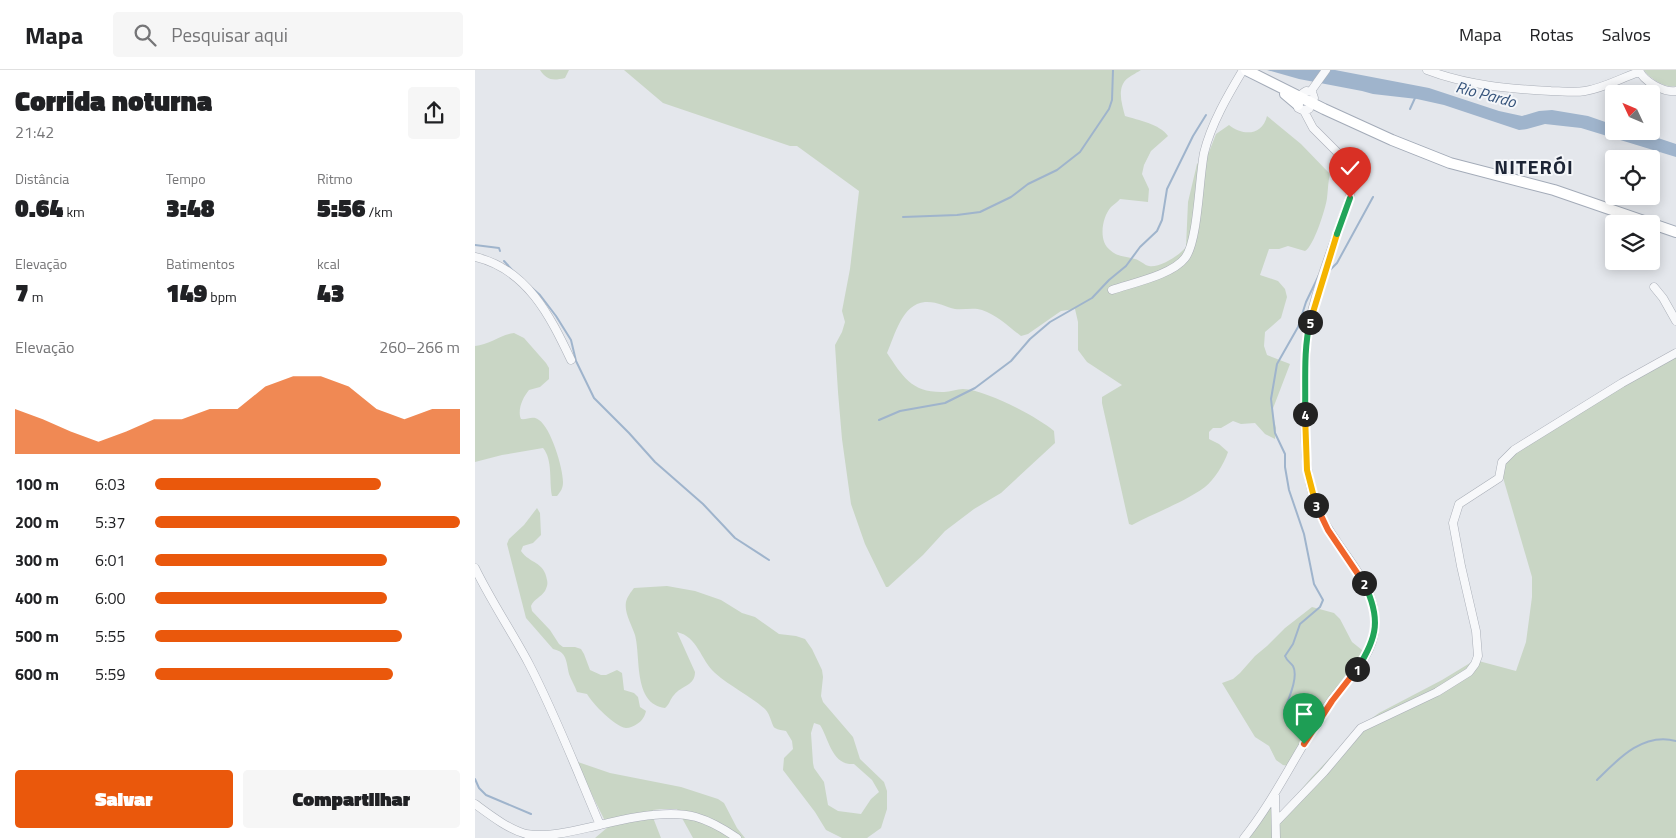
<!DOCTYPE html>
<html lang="pt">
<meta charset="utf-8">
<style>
:root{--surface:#fff;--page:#f6f6f6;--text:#202124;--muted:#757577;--line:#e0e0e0;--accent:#ea580c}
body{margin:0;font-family:"Titillium Web",sans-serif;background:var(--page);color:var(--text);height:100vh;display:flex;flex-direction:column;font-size:19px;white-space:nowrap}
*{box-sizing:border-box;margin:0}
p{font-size:16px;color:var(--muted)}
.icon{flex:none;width:28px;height:28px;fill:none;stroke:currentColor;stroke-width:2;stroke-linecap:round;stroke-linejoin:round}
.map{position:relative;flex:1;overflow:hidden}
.details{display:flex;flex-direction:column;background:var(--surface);width:475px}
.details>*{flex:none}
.needle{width:32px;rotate:314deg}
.controls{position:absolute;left:1130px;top:15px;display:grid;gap:10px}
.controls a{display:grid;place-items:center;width:55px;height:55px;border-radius:5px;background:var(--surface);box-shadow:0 2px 12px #0003;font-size:25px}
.pin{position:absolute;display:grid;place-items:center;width:42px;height:42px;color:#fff;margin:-51px -21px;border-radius:50% 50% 50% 0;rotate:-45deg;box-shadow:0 0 5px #0007}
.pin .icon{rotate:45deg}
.km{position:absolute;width:25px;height:25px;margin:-12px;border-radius:50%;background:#222;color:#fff;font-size:14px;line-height:25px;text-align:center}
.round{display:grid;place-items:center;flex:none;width:52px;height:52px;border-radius:5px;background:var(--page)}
.overview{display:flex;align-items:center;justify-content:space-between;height:85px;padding:0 15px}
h1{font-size:28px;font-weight:800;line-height:38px}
.stats{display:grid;grid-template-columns:repeat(3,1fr);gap:8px;height:85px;padding:5px 15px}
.stats div{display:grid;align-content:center}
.stats b{font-size:25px;font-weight:800}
.stats small{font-size:14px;font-weight:400}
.stats p{font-size:14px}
.chart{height:140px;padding:10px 15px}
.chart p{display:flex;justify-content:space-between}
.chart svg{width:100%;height:90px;margin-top:5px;fill:var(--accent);opacity:.7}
.primary-button{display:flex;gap:10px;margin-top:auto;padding:10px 15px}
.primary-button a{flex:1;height:58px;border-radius:5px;background:var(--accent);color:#fff;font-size:20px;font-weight:800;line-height:58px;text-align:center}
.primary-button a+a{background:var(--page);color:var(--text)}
ul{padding:0 15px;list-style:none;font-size:16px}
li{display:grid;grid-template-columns:80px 60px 1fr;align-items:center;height:38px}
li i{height:12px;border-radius:6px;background:var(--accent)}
header{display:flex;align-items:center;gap:30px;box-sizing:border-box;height:70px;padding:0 25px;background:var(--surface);border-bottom:1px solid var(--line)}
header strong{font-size:24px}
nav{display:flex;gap:28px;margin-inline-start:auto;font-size:18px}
.search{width:350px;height:45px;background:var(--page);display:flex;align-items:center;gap:12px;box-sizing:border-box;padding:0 18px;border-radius:5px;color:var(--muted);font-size:19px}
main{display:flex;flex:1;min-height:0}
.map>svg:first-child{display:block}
.green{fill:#c9d6c5;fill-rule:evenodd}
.water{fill:#9fb4cc}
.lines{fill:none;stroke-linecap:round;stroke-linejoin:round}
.stream{stroke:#9fb4cc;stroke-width:2}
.minor-casing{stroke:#a9aeb7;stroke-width:9}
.major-casing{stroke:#a3abb8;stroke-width:12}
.minor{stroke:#f7f8fa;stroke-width:8}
.major{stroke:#fff;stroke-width:10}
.split-1-casing{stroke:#fff;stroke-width:10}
.split-2-casing{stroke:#fff;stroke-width:10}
.split-3-casing{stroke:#fff;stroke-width:10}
.split-4-casing{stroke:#fff;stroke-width:10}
.split-5-casing{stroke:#fff;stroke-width:10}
.split-6-casing{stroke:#fff;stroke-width:10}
.split-7-casing{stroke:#fff;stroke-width:10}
.split-1{stroke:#f0652b;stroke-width:6}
.split-2{stroke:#22a559;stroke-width:6}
.split-3{stroke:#f0652b;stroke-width:6}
.split-4{stroke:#f5b400;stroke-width:6}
.split-5{stroke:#22a559;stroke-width:6}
.split-6{stroke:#f5b400;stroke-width:6}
.split-7{stroke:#22a559;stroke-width:6}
.labels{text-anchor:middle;stroke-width:4;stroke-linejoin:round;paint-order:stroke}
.water-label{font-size:16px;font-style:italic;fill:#34527a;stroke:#f4f6f9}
.district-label{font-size:20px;font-weight:bold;letter-spacing:1px;fill:#1d2536;stroke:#f4f6f9}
</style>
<header>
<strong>Mapa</strong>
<div class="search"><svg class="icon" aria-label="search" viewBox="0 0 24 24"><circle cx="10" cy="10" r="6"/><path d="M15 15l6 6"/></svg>Pesquisar aqui</div>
<nav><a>Mapa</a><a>Rotas</a><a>Salvos</a></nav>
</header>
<main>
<section class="details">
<div class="overview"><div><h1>Corrida noturna</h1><p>21:42</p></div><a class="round"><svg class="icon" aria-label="share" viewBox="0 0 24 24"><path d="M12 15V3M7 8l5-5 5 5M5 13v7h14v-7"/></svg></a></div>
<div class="stats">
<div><p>Distância</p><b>0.64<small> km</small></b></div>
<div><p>Tempo</p><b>3:48</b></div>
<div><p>Ritmo</p><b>5:56<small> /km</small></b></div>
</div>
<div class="stats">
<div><p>Elevação</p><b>7<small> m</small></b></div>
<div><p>Batimentos</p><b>149<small> bpm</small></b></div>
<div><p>kcal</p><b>43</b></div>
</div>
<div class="chart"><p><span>Elevação</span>260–266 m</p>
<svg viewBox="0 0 160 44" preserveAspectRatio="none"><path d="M0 44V22L10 27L20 33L30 38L40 33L50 27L60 27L70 22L80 22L90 11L100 6L110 6L120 11L130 22L140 27L150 22L160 22V44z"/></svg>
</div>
<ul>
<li><b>100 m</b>6:03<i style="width:74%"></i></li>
<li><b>200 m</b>5:37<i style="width:100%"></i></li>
<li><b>300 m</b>6:01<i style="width:76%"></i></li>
<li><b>400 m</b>6:00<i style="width:76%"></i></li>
<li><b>500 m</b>5:55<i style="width:81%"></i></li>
<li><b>600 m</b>5:59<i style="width:78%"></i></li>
</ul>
<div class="primary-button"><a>Salvar</a><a>Compartilhar</a></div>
</section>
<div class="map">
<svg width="1201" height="768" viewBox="0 0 1201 768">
<rect width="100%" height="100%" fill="#e4e7ec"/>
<path class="green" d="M65 0H94L90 8C77 11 72 10 65 0Z
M149 0H666C663 2 657 5 653 8 641 17 647 34 650 46 663 50 685 54 693 66L676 81 669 95 667 104 674 119 673 132 645 129C643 132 639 134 636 137 627 147 623 171 635 180 642 187 651 186 660 189 665 190 669 195 674 196 685 198 705 185 711 177L713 132 722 94 734 82 741 64 754 55C768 66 787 66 792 46L826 74 855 104C853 112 853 120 852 128 851 138 838 178 830 181L813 176 804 179H794L785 205 803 211 810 219 812 227 806 248 790 262 789 276 792 285 815 294 797 341 801 358 800 369 790 364 780 353 766 354 758 351 746 358H738L734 362V369L744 374 753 382C749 394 739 410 730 417 708 433 681 442 657 455L654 454 627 333V327L647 315 612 292 603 280V252L600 239 586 241 553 264 546 266C534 257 522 245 507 240 499 237 489 240 480 239 471 237 461 231 450 232 427 234 420 265 412 283 428 307 437 323 469 322 475 322 482 319 488 319 511 320 561 346 579 361L580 373 526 423 499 439 470 461 448 485 413 517H411L390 474 376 434 367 369 363 322 360 275 367 262 370 252 367 241 375 199 384 121 322 76H315L188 33Z
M1169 0H1201V16C1191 19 1174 8 1169 0Z
M39 263 49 268 71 293 74 298V309L65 317 54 320C48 327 42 340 46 349 52 350 58 345 64 350 76 358 88 398 88 412 88 418 86 421 82 426H77C74 411 78 390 68 378L27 385 0 392V276C14 275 25 265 39 263Z
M1201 283V768H767L794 729 804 743H806L836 708 882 659 904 643 967 610 1000 590 1041 601 1051 572 1057 527V507L1029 411 1025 395 1026 390Z
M62 438 65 443 66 465 58 473 48 476 46 481C55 494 69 491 72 510 73 514 72 517 70 521 66 527 59 529 56 536L57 541 75 560 84 574 88 577H100L106 579 109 584 115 600 126 605H131L142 600 147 603 149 620 159 623 163 627 165 637 171 641C170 646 167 651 162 654 159 656 155 658 151 658 139 656 118 634 112 624L102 622C100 616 96 610 94 604 91 591 92 582 78 579L51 548 32 474 34 469 49 455Z
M192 516 220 521 246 530 267 543 280 547 304 564 321 566 330 569 337 579 347 600 348 607 346 626 348 632 378 667 385 689 409 712 412 721V739L406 758 392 768H367L351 760 340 742 308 700 309 688 318 679 317 671 311 661C308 660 303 660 300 658 297 657 296 645 290 639 274 625 256 617 240 603 225 589 223 567 202 562L220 602C220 616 207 615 199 625 195 629 195 634 190 638 158 634 166 587 160 565 157 555 149 543 151 532 152 527 156 522 159 518ZM339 653 345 655C354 669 357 696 379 694L397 710 404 722 396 729 386 744 363 741 353 735 349 712 339 698 338 693 336 663Z
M837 537 859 543 865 549 877 572 887 580V584L854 627 813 696 808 695 801 690 794 676 780 667 747 613 758 609 765 603 780 586 792 576 810 558Z
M100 691 135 703 206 717 243 729 249 733 262 758 270 768H218L202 739H187L178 740 177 745 186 768H120L133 757Z"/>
<path class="water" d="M792 0H860L954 18 1024 41 1047 46 1064 41 1077 40 1113 46 1139 55V61H1162L1201 74V87L1106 58 1070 54 1052 59 1044 60 969 35 942 29 898 24 887 21 824 9Z"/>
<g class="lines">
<path class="stream" d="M935 39 940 28
M428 147 482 145 505 142 536 127 553 114 582 100 605 82 634 39 637 30 638 0
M0 175 24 178 25 181
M29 191 39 202
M853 202 862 193 898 127
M57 218 65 225 81 246 96 270 101 291 119 328 154 363 180 392 228 434 260 468 294 490
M404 350 425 341 470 333 500 318 536 291 555 269 575 252 617 228 634 210 651 196 665 177 682 161 687 150 692 119 718 66 731 45
M809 641C813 630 824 607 818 596 815 592 812 591 810 586L818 574 825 554 845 537 848 530 839 514 829 464 814 420 810 397V384L800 363 796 329 802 294 823 257 831 232 844 205
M0 709 4 718 11 725 56 744
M1122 710C1143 689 1168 662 1201 671"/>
<g class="minor-casing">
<path id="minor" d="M952 0C991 15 1034 19 1076 21 1087 21 1099 23 1110 21 1129 18 1146 8 1164 2
M1164 0C1168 11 1189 23 1201 21
M831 21 837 22 839 28 834 39 827 40 823 38C821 31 825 24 831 21Z
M836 21 851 0
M0 187C52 199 75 246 96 290
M1179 217 1188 228 1201 251
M637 220C657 213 697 205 710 188 723 172 724 108 729 83 736 54 753 25 768 0
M0 498C16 531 37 562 54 594 81 646 102 701 125 755 152 748 193 739 221 747 235 751 249 759 262 768
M800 725 801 768
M0 734C15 745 33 759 51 764 75 768 102 760 125 755
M801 752 849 702 886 658 962 622 994 602 1000 594 1003 586 1001 561 986 496 978 453 984 434 1024 408 1027 392 1039 380 1147 313 1201 283
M769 768C793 738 810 705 830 672 838 658 847 644 856 631 873 608 898 587 900 557 903 510 858 478 842 437 830 407 830 375 830 344 831 317 829 288 833 261 840 218 861 169 875 127L878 106 875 97 870 90 838 58 829 41"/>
</g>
<g class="major-casing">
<path id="major" d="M771 0 849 39 917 70 975 93 1079 120 1201 162
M810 24 823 35"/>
</g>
<use href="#minor" class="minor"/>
<use href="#major" class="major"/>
</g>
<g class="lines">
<g class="split-1-casing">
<path id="split-1" d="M829 674 857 631 882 599"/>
</g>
<g class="split-2-casing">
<path id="split-2" d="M882 599C903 567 906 548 889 513"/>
</g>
<g class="split-3-casing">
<path id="split-3" d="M841 435 853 460 889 513"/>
</g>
<g class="split-4-casing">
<path id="split-4" d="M830 344 832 400 841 435"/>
</g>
<g class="split-5-casing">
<path id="split-5" d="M830 344C831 314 828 281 835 252"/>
</g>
<g class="split-6-casing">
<path id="split-6" d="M835 252 862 164"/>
</g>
<g class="split-7-casing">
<path id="split-7" d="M862 164 875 128"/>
</g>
<use href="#split-1" class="split-1"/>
<use href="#split-2" class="split-2"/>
<use href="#split-3" class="split-3"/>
<use href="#split-4" class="split-4"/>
<use href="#split-5" class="split-5"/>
<use href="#split-6" class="split-6"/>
<use href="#split-7" class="split-7"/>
</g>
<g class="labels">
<g class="water-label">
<text transform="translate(1011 24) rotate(15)" y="6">Rio Pardo</text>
</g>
<g class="district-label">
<text x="1059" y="104">NITERÓI</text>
</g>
</g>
</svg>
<div class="controls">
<a><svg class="needle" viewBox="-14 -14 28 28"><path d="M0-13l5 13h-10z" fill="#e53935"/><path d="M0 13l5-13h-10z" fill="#757577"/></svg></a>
<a><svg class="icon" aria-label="locate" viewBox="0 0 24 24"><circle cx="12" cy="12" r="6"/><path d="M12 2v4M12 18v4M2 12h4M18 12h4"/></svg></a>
<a><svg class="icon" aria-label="layers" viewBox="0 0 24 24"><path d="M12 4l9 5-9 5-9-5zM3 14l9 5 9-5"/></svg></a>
</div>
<div class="pin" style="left:829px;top:674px;background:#1e9e55"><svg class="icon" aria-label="arrive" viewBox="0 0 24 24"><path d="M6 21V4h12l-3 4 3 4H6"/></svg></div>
<div class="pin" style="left:875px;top:128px;background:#d93025"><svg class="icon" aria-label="check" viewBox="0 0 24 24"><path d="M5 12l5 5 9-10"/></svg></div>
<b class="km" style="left:882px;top:599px">1</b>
<b class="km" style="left:889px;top:513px">2</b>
<b class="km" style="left:841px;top:435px">3</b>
<b class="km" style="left:830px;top:344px">4</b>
<b class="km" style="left:835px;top:252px">5</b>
</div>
</main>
